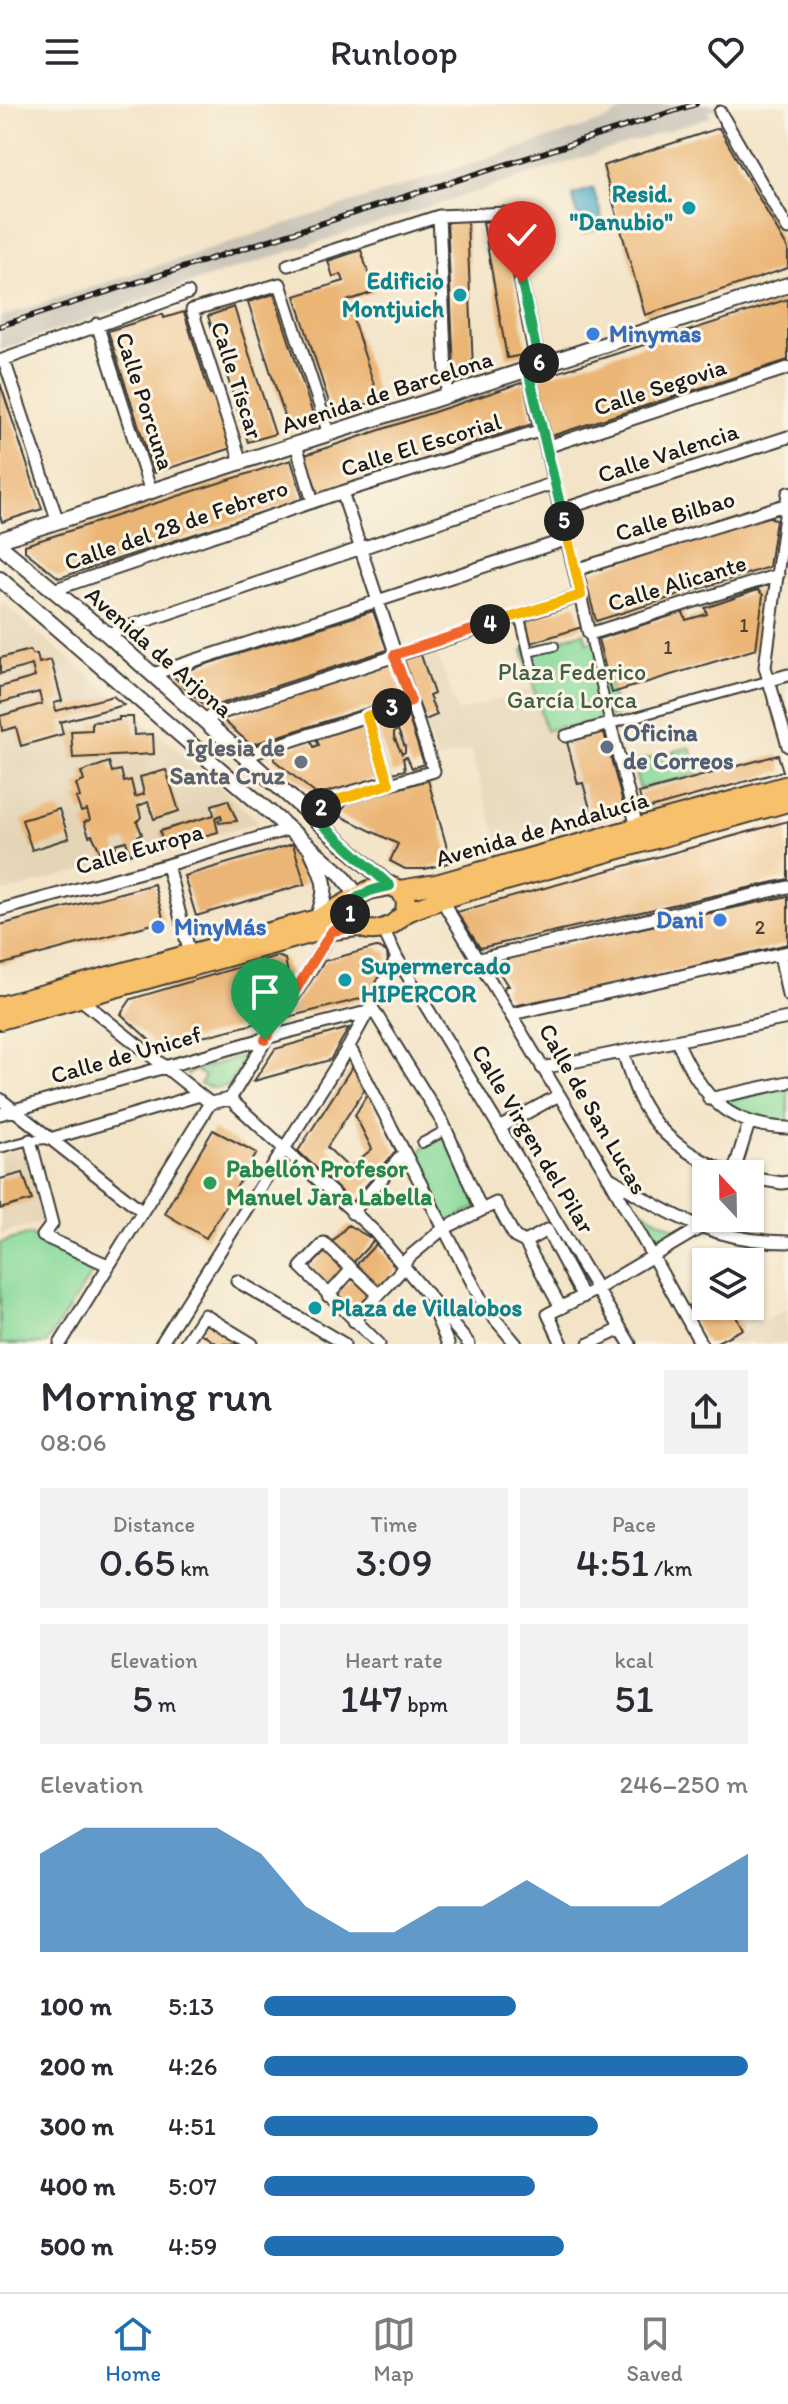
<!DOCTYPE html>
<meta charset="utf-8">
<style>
:root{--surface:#fff;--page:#f2f2f3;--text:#2b2b33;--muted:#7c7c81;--line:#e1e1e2;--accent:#1f6fb2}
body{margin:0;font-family:Itim,sans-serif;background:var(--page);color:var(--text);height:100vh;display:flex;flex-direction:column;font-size:30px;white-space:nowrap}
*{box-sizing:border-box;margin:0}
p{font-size:26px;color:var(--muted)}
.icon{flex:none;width:44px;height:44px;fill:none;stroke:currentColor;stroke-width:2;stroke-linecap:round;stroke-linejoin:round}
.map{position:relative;height:1240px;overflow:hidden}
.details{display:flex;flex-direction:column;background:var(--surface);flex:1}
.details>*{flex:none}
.needle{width:52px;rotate:338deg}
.fabs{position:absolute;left:692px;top:1056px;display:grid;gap:16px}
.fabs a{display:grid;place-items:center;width:72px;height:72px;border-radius:0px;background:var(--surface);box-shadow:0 2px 6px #0004;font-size:40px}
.pin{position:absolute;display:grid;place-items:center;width:68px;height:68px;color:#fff;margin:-82px -34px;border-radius:50% 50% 50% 0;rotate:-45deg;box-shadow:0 0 8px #0007}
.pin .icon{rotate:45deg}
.km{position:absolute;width:40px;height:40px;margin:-20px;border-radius:50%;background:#222;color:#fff;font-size:22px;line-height:40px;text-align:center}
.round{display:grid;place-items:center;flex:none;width:84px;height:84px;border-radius:0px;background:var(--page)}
.overview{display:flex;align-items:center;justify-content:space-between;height:136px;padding:0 40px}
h1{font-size:44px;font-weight:600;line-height:60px}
.metrics{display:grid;grid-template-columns:repeat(3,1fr);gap:12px;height:136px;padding:8px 40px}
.metrics div{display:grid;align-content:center;border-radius:0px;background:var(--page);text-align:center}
.metrics b{font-size:40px;font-weight:600}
.metrics small{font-size:22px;font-weight:400}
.metrics p{font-size:22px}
.chart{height:224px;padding:16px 40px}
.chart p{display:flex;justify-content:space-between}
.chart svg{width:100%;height:144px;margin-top:8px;fill:var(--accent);opacity:.7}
ul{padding:0 40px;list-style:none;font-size:26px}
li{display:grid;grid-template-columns:128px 96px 1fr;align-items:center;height:60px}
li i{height:20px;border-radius:10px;background:var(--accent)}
header{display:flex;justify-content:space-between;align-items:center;height:104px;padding:0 40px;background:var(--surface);font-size:36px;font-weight:600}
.dock{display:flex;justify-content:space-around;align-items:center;height:112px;border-top:2px solid var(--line);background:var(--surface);font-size:22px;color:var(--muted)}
.dock a{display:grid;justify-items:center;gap:4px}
.dock .current{color:var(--accent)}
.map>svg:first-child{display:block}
.built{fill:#e5d5b7}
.industrial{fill:#c9c3b8}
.green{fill:#89da9b;stroke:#527b5c;stroke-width:2}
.water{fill:#44a9c4;stroke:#306270;stroke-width:2}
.building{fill:#ebb575;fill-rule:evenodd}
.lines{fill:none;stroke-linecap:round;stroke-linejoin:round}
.pedestrian-casing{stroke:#3c3a36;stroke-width:12}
.minor-casing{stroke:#3c3a36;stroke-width:15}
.tertiary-casing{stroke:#3c3a36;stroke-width:18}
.primary-casing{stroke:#3c3a36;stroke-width:22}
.pedestrian{stroke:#fff;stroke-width:8}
.minor{stroke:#fff;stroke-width:11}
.tertiary{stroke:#fff;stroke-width:14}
.primary{stroke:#f7c06b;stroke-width:18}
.rail-casing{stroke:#1c1c1c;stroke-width:6}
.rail{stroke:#fcf5e5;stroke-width:3;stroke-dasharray:9;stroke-linecap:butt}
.split-1-casing{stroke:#fff;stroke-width:16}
.split-2-casing{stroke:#fff;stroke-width:16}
.split-3-casing{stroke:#fff;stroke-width:16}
.split-4-casing{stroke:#fff;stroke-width:16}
.split-5-casing{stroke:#fff;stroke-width:16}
.split-6-casing{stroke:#fff;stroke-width:16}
.split-7-casing{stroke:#fff;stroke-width:16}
.split-1{stroke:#f0652b;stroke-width:10}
.split-2{stroke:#22a559;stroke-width:10}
.split-3{stroke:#f5b400;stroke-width:10}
.split-4{stroke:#f0652b;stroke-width:10}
.split-5{stroke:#f5b400;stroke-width:10}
.split-6{stroke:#22a559;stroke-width:10}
.split-7{stroke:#22a559;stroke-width:10}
.culture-dot{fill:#0f9aa8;stroke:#fcf5e5;stroke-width:3}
.shop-dot{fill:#3f7fe0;stroke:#fcf5e5;stroke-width:3}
.service-dot{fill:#5c6f8a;stroke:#fcf5e5;stroke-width:3}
.worship-dot{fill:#6b7280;stroke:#fcf5e5;stroke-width:3}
.leisure-dot{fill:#2e9e5b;stroke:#fcf5e5;stroke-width:3}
.labels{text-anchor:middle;stroke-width:6;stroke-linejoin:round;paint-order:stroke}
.number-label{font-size:20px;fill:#504232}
.culture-label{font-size:24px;font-weight:bold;fill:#0d838f;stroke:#fcf5e5;text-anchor:end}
.shop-label{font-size:24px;font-weight:bold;fill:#366cbe;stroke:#fcf5e5;text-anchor:start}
.street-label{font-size:24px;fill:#1c1c1c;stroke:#fcf5e5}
.park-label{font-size:24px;fill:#425e48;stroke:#fcf5e5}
.service-label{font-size:24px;font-weight:bold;fill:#4e5e75;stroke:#fcf5e5;text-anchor:start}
.worship-label{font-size:24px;font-weight:bold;fill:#5b616d;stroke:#fcf5e5;text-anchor:end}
.leisure-label{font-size:24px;font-weight:bold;fill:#27864d;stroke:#fcf5e5;text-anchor:start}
</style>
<header><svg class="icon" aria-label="menu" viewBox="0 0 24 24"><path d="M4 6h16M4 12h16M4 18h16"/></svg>Runloop<svg class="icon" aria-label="heart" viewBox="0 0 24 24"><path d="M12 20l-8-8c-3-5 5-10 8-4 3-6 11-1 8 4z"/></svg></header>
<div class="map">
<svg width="788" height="1240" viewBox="0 0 788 1240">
<rect width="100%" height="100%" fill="#fcf5e5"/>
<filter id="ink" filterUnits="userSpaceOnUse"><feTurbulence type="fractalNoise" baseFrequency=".0125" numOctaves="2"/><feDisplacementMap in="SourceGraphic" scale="16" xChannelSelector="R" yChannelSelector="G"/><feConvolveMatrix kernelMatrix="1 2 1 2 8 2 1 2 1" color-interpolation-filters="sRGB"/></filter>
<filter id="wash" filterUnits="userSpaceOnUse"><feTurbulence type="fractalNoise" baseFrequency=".006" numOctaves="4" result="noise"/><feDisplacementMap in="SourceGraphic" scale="32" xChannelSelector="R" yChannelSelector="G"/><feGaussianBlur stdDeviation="1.8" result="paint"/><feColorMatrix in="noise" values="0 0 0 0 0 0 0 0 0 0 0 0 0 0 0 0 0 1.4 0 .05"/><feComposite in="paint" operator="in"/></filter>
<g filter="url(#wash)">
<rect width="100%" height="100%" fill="#f3e4c7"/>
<path class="built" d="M0 497 182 650 259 718 0 789Z
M435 544 458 608 534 584 545 626 562 622 578 680 583 679 594 719 500 744 470 646 437 656 402 556Z
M25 1044 45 1117 0 1130V1050Z
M788 1204V1240H717Z"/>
<path class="industrial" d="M636 0H729L709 7 710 13 191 179 0 246V213L603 17Z"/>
<path class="green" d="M584 528 587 539 598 535 617 611 563 626 561 622 546 627 523 546Z
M690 643 698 670 640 685 632 659Z
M247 951 228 982 213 984 200 980 205 973 195 966 188 971 186 969Z
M788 978V1019C759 1016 738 1009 713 994Z
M444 1032 478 1103 450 1117 444 1116 416 1056 424 1042Z
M628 1095 653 1113 683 1128 652 1143Z
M30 1130 96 1163 46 1240H0V1139Z"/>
<path class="water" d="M593 84 605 123 583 130 572 91Z"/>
<g id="blocks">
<path class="building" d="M719 24 788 145V164L645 211 603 62Z
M502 115 528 250 507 254 483 118Z
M447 116H467L473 266H454Z
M361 146 374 188 347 197 379 296 333 311 295 192 344 177 341 170 333 173 328 157Z
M274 190 315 317 289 325 248 198Z
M788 195V256L551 332 537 275Z
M234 203 275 330 248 338 208 212Z
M184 208 210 291 214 290 232 344 154 369 108 227 163 210 164 214Z
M524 278 532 320 318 390 305 351Z
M0 279 42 405 2 418 0 412Z
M291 356 303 395 59 474 25 447V441Z
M768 412 776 416 769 463 596 517 584 470Z
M758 486 763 491 756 545 612 589 598 535 683 508 686 516 707 510 705 504Z
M576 500 582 523 531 539 526 517Z
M373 507 387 546 208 604 172 571Z
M30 546 32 550H37L39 559 51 556 62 597 54 599 56 607 113 592 124 601 60 618 63 630 21 642 16 623 2 627 0 612 42 600 39 588 0 599V583L35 573 32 561 0 570V554Z
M420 548 434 590 429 592 437 611 425 616 402 556Z
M392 559 402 593 251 641 222 615Z
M406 606 424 660 412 664 407 653 403 654 405 666 392 669 375 616 389 611 391 624 398 621 392 610ZM398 626 405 643V648L402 650 394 633V628Z
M119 613H133L134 631 153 630 154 650 73 654 71 627 92 626V618L119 616Z
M363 620 380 673 317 691 274 656 276 648 311 637 314 643 319 641 316 635Z
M604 628 625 707 594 719 583 679 578 680 567 638Z
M778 651 783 667 643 706 639 689Z
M109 658 112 668 121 666 124 678 131 676 135 693 144 690 140 673 166 666 179 707 154 715 148 698 138 702 141 713 137 718 142 730 138 732 142 745 130 750 126 737 115 740 119 753 105 757 92 731 89 732 84 718 90 716 87 706 81 708 76 694 80 693 76 680 84 677 81 668Z
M428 676 451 758 425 765H405L390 757 398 740 338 711 348 699Z
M228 696 237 717 219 719 218 716 222 715 221 711 215 714 218 728 163 743 160 727 214 711 212 701Z
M59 705 69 734 32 746 22 716Z
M788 717V775L480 844 457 808Z
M293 740 305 780 196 812 184 772Z
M154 780 164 817 0 861V821Z
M788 792V840L611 882 513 902 504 886 505 882H508L492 857Z
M376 843 387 848 388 859 368 893 288 913 324 857Z
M277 852 285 855 288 870 258 919 158 944 121 910 131 895Z
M349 924 330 956 254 977 275 945Z
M354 960 366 983 327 1043 349 1064 372 1045 355 1011 368 989 396 1047 352 1098 298 1047Z
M213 1026 257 1049 206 1134 164 1109Z
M23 1069 32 1096 0 1105V1075Z
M348 1121 374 1136 352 1160 331 1139Z
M376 1140 397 1165 378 1185 355 1162Z
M326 1147 346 1165 330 1183 309 1164Z
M353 1173 372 1192 356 1207 337 1190Z
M706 1191V1202H730L743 1225 713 1240H707L686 1203Z
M207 1217 245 1240H217L200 1229Z"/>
</g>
</g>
<g filter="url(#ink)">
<use href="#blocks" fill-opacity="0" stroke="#3c3a36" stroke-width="2"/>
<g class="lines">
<g class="pedestrian-casing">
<path id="pedestrian" d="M519 510 532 564
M591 537 610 620 767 577
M528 548 554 542
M422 1039 446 1026
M0 1044 30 1036 50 1035"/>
</g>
<g class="minor-casing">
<path id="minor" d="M720 8 788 125
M439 112 447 292
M288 161 439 112 507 109 540 262
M97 220 151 388
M4 256 58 418
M0 257 188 189
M528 266 589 530 778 471
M296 340 313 398
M546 343 788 264
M241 358 192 206 280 180 329 330
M788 389 765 563 788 642
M561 406 788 333
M575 466 788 400
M53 486 342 388 542 326
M107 530 554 379
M153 570 568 435
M767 577 788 571
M367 612 389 680
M203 615 581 491
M566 632 610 620 637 723
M245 652 411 597
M313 712 327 699 434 667 342 388
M167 761 190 850
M441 795 608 1072 701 1240
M0 806 167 761 289 725
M383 825 397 854 630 1240
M780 850 788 891
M479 855 788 783
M79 894 210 999
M371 902 443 1019 481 1105
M512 910 788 848
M677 937C701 991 725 1022 788 1024
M349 942 485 1203 516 1240
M623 948C629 966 634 985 643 1001 661 1034 697 1056 731 1070
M542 964 788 914
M0 995 141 1106
M230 995 375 1128 469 1240
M230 995 332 827
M709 995 788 978
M0 1010 284 929 367 908
M501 1023 559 991
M50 1035 200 991
M30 1036 52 1120 43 1132 108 1161
M733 1070 749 1019
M608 1073C670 1110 713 1138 788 1138
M750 1074 782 1079 788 1078
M352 1109 404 1049
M237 1177 344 1240
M378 1190 324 1139 301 1163 379 1240
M328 1192 352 1165
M561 1204 525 1138 547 1126 583 1193
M433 1205 448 1240
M354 1217 399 1169 408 1154 443 1125 496 1099 515 1133 525 1138
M60 1240 210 999 230 995
M161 1240 349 942 397 854
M185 1240 204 1211 252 1240
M562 1240 548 1210 597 1185 700 1124
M589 1240 621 1225"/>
</g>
<g class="tertiary-casing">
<path id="tertiary" d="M0 436 788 181
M5 446 107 530 390 782
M0 475 341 770 358 792
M312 748C326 778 329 783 317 815"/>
</g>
<g class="primary-casing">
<path id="primary" d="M400 786 436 780 788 681
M352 798C345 824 371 833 391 821 397 818 401 812 406 809 417 803 430 800 441 795L788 698
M0 902 317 815 369 786 390 782 400 786 406 797 405 810
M0 916 317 828 358 823"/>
</g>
<use href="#pedestrian" class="pedestrian"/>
<use href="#minor" class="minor"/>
<use href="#tertiary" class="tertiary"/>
<use href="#primary" class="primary"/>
<g class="rail-casing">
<path id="rail" d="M0 222 696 0"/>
</g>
<use href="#rail" class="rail"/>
</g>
</g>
<g class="lines" filter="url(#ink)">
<g class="split-1-casing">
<path id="split-1" d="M265 936 332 827 358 823 350 810"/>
</g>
<g class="split-2-casing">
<path id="split-2" d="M321 704 313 712 390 782C375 785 363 788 352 798L350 810"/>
</g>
<g class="split-3-casing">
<path id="split-3" d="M321 704 327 699 389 680 367 612 392 604"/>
</g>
<g class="split-4-casing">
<path id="split-4" d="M392 604 411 597 394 551 490 520"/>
</g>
<g class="split-5-casing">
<path id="split-5" d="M490 520 581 491 564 417"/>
</g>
<g class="split-6-casing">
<path id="split-6" d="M539 259 540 262 528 266 564 417"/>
</g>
<g class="split-7-casing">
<path id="split-7" d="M522 179 539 259"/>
</g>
<use href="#split-1" class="split-1"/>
<use href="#split-2" class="split-2"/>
<use href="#split-3" class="split-3"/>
<use href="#split-4" class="split-4"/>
<use href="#split-5" class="split-5"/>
<use href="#split-6" class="split-6"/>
<use href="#split-7" class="split-7"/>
</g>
<g class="culture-dot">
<circle cx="689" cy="104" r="8"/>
<circle cx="460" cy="191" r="8"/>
<circle cx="345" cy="876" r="8"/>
<circle cx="315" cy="1204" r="8"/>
</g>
<g class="shop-dot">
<circle cx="593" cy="230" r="8"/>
<circle cx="720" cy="816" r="8"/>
<circle cx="158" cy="823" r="8"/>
</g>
<circle class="service-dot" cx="607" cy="643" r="8"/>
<circle class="worship-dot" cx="301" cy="658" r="8"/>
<circle class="leisure-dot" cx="210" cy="1079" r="8"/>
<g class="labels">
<g class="number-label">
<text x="744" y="528">1</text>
<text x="668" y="550">1</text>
<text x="760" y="830">2</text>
</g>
<g class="culture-label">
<text x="673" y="98">Resid.<tspan x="673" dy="28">"Danubio"</tspan></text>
<text x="444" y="185">Edificio<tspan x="444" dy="28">Montjuich</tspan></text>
<text x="361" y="870" text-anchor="start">Supermercado<tspan x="361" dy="28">HIPERCOR</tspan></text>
<text x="331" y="1212" text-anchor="start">Plaza de Villalobos</text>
</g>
<g class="shop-label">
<text x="609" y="238">Minymas</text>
<text x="704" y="824" text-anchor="end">Dani</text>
<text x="174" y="831">MinyMás</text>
</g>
<g class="street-label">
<text transform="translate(237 276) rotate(72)" y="8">Calle Tíscar</text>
<text transform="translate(660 283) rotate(-18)" y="8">Calle Segovia</text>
<text transform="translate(387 288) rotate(-18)" y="8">Avenida de Barcelona</text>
<text transform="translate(145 297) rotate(72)" y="8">Calle Porcuna</text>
<text transform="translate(421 341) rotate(-17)" y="8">Calle El Escorial</text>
<text transform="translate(668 349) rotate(-18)" y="8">Calle Valencia</text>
<text transform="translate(675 412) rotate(-17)" y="8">Calle Bilbao</text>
<text transform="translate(176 421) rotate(-19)" y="8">Calle del 28 de Febrero</text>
<text transform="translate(677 479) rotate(-17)" y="8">Calle Alicante</text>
<text transform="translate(159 548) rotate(41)" y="8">Avenida de Arjona</text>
<text transform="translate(542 725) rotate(-16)" y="8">Avenida de Andalucía</text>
<text transform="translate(139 745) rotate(-16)" y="8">Calle Europa</text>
<text transform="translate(126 951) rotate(-16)" y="8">Calle de Unicef</text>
<text transform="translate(593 1005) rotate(60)" y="8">Calle de San Lucas</text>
<text transform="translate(533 1035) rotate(59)" y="8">Calle Virgen del Pilar</text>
</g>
<g class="park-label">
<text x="572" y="576">Plaza Federico<tspan x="572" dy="28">García Lorca</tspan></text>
</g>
<g class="service-label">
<text x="623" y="637">Oficina<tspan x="623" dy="28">de Correos</tspan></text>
</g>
<g class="worship-label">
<text x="285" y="652">Iglesia de<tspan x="285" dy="28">Santa Cruz</tspan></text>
</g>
<g class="leisure-label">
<text x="226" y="1073">Pabellón Profesor<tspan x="226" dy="28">Manuel Jara Labella</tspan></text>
</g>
</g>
</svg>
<div class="fabs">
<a><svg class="needle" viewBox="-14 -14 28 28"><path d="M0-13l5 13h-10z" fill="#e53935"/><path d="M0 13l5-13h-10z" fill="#7c7c81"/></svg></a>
<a><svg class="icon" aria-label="layers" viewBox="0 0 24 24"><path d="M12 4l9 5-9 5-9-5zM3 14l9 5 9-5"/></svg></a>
</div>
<div class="pin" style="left:265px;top:936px;background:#1e9e55"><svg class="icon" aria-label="arrive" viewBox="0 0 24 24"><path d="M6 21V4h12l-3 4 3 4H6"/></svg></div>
<div class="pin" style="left:522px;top:179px;background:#d93025"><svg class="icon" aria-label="check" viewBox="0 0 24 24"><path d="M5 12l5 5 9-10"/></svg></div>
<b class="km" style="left:350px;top:810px">1</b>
<b class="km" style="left:321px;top:704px">2</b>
<b class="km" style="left:392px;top:604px">3</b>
<b class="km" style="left:490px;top:520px">4</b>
<b class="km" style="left:564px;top:417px">5</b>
<b class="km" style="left:539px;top:259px">6</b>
</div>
<section class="details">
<div class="overview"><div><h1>Morning run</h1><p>08:06</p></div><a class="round"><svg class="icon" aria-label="share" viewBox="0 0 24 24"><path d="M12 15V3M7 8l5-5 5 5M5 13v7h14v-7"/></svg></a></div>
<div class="metrics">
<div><p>Distance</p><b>0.65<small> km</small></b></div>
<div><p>Time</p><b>3:09</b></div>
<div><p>Pace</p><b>4:51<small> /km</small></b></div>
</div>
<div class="metrics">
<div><p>Elevation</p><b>5<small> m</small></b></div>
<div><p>Heart rate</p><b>147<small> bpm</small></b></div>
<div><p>kcal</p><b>51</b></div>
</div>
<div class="chart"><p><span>Elevation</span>246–250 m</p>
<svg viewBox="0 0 160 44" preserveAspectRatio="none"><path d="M0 44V14L10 6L20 6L30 6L40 6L50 14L60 30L70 38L80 38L90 30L100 30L110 22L120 30L130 30L140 30L150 22L160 14V44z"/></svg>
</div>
<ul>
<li><b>100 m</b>5:13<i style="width:52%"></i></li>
<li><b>200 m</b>4:26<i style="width:100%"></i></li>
<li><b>300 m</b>4:51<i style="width:69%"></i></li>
<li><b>400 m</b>5:07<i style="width:56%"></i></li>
<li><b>500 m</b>4:59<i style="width:62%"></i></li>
</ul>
</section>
<nav class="dock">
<a class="current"><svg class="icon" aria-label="home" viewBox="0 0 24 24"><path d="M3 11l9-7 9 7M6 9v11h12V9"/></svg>Home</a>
<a><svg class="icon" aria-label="map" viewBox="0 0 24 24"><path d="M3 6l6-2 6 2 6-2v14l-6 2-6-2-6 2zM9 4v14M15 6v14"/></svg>Map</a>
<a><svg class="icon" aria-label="saved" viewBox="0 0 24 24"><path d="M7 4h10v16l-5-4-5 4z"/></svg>Saved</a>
</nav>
